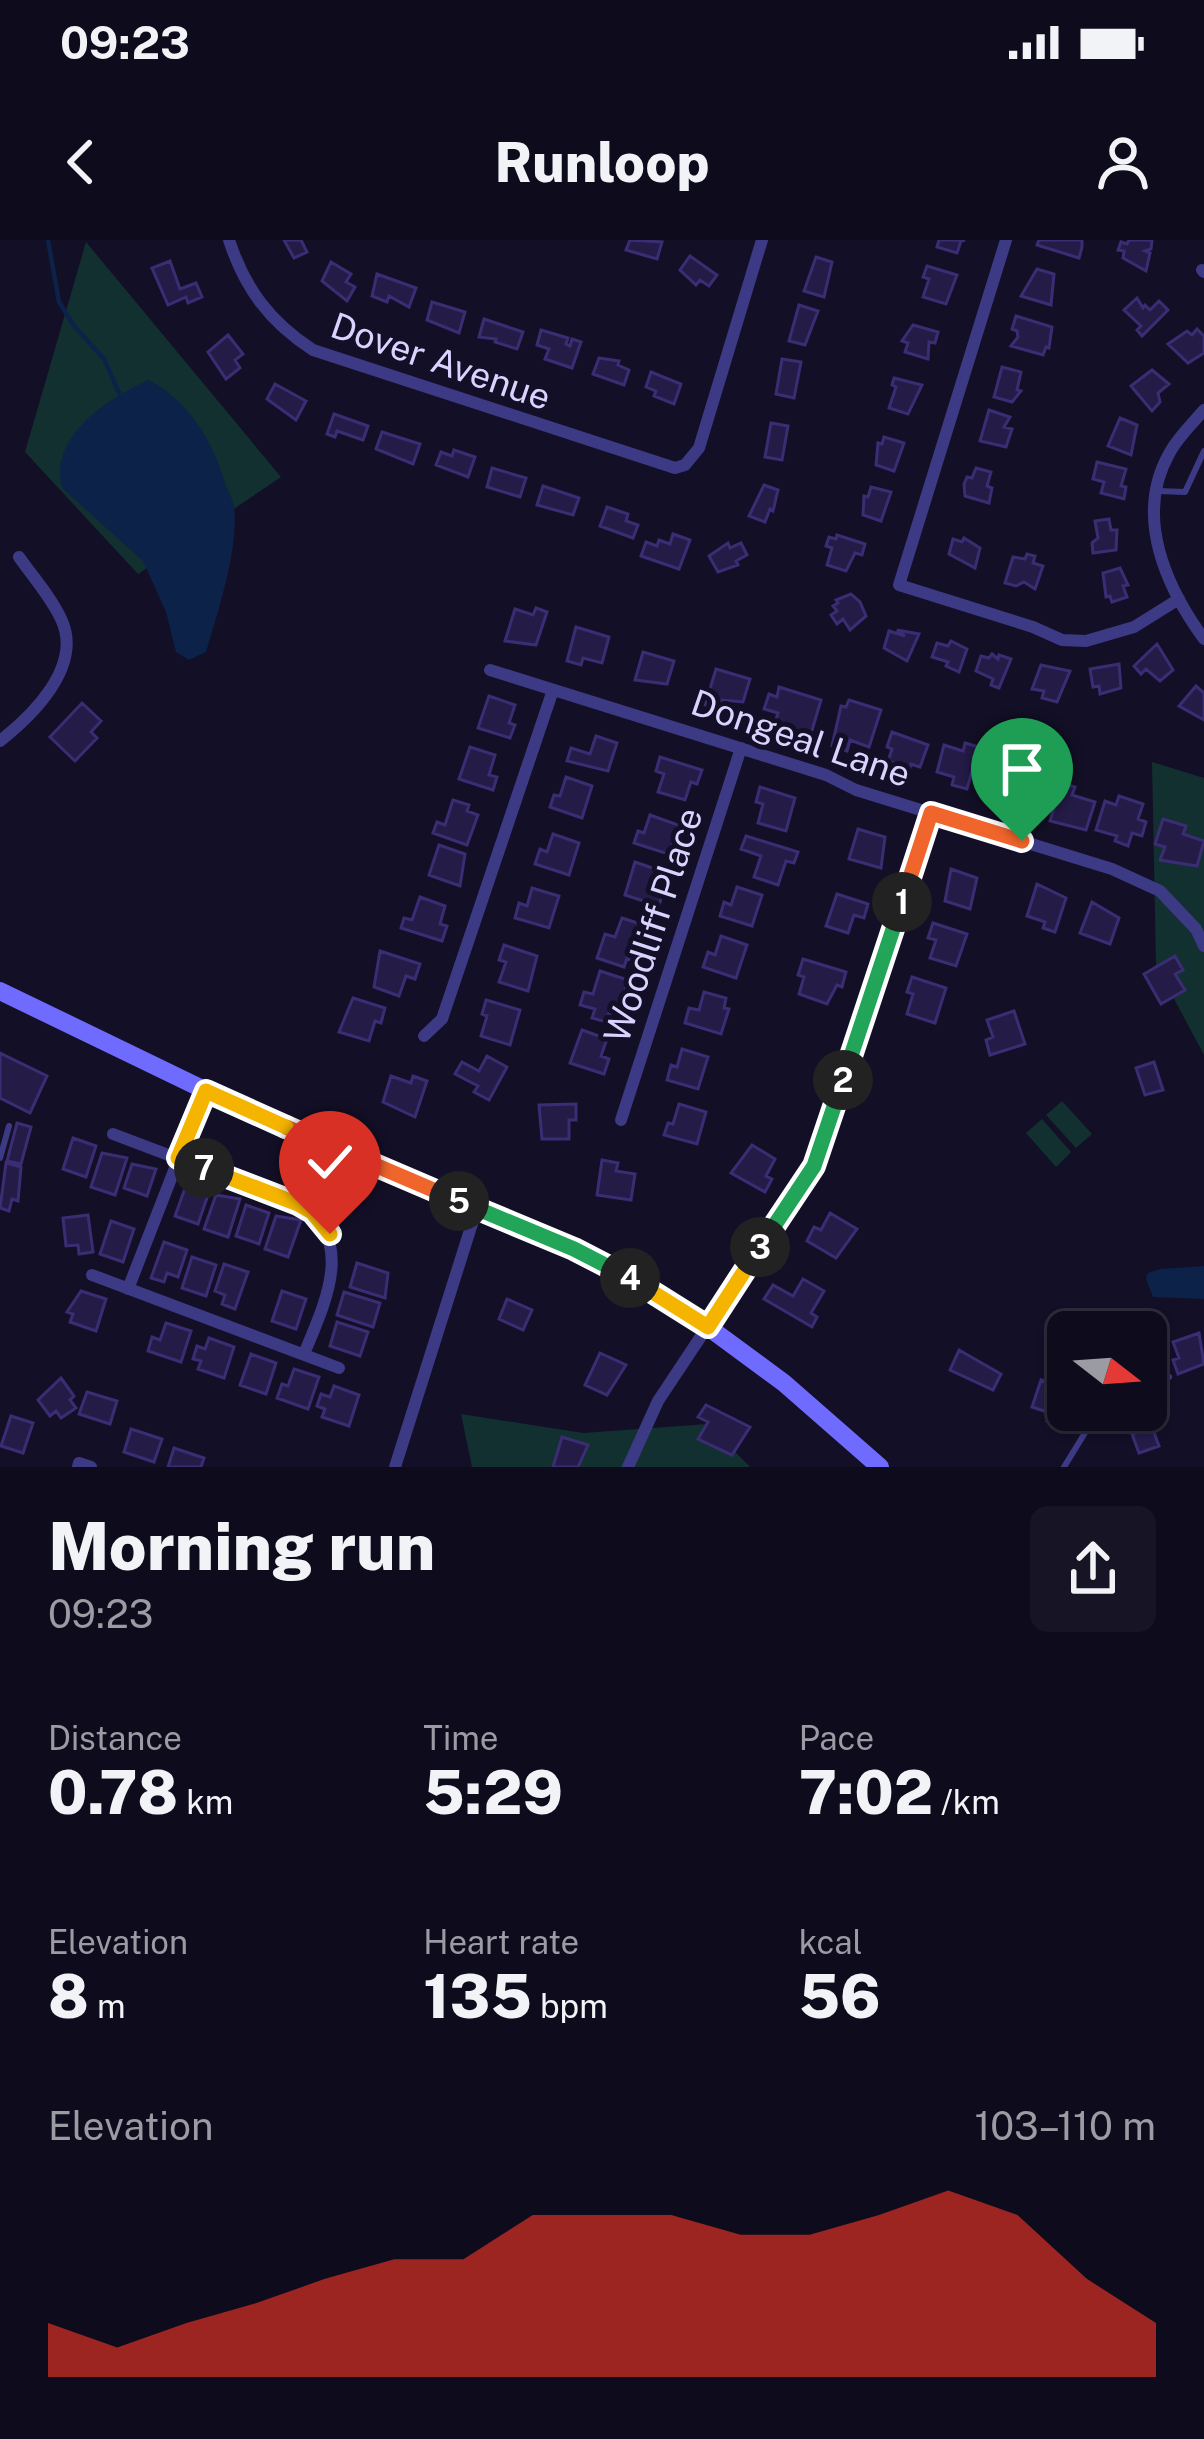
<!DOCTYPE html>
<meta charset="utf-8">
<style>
:root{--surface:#0e0b1c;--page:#171425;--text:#f1f3f6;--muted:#9b9ba3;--line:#2e2b3b;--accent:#d93025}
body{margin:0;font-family:"Public Sans",sans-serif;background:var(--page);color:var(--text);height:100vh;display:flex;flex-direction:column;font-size:45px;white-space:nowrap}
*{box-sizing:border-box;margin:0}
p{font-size:39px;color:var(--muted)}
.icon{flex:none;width:66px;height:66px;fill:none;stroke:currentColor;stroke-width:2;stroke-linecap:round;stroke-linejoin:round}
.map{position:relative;height:1227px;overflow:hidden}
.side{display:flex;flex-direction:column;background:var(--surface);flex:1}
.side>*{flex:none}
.needle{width:78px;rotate:107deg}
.controls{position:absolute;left:1047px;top:1071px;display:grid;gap:24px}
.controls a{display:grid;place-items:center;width:120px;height:120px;border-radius:18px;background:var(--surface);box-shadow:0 3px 9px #0004,0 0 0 3px var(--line);font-size:60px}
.pin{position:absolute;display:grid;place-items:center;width:102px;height:102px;color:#fff;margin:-123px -51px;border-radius:50% 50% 50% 0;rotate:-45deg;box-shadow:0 0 12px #0007}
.pin .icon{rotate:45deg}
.km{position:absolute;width:60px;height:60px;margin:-30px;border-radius:50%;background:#222;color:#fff;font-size:33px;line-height:60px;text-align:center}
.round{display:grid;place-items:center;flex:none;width:126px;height:126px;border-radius:18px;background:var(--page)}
.headline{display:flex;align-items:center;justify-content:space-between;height:204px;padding:0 48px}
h1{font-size:66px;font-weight:800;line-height:90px}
.metrics{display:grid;grid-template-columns:repeat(3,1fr);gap:18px;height:204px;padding:12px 48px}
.metrics div{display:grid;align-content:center}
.metrics b{font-size:60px;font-weight:800}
.metrics small{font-size:33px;font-weight:400}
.metrics p{font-size:33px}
.chart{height:336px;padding:24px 48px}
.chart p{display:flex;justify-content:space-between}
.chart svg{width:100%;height:216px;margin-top:12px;fill:var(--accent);opacity:.7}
.status{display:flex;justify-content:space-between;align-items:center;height:84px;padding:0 60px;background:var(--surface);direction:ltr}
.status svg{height:33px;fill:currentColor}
header{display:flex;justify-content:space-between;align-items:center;height:156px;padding:0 48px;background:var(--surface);font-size:54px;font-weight:800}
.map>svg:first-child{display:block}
.green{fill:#12302f}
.water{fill:#0c2248}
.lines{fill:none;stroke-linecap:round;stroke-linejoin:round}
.stream{stroke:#0c2248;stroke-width:4.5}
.building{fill:#241b47;stroke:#3b2d73;stroke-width:3}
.lane{stroke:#3d3a85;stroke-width:6}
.street{stroke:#3d3a85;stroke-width:12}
.secondary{stroke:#6f6bff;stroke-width:18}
.split-1-casing{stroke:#fff;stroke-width:24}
.split-2-casing{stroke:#fff;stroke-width:24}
.split-3-casing{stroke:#fff;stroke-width:24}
.split-4-casing{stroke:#fff;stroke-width:24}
.split-5-casing{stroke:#fff;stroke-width:24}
.split-6-casing{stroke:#fff;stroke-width:24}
.split-7-casing{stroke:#fff;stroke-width:24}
.split-8-casing{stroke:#fff;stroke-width:24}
.split-1{stroke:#f0652b;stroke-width:15}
.split-2{stroke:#22a559;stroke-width:15}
.split-3{stroke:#22a559;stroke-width:15}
.split-4{stroke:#f5b400;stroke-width:15}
.split-5{stroke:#22a559;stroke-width:15}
.split-6{stroke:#f0652b;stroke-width:15}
.split-7{stroke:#f5b400;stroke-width:15}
.split-8{stroke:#f5b400;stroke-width:15}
.labels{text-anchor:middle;stroke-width:10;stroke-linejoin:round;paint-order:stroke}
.street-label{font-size:36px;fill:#d9d4ff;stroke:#130f26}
</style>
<div class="status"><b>09:23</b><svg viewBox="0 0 49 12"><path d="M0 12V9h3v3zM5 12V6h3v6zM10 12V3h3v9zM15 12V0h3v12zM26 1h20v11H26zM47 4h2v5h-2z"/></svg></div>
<header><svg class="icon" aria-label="back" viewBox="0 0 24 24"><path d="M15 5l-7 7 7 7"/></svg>Runloop<svg class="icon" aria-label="person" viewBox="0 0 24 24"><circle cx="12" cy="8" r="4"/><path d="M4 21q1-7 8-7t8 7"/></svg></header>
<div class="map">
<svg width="1204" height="1227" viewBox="0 0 1204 1227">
<rect width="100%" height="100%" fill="#130f26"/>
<path class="green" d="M86 2 281 237 138 334 25 212Z
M1152 522 1204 538V815L1156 725Z
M1062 861 1092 894 1076 908 1046 875Z
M1042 879 1071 912 1056 927 1026 893Z
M461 1174 583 1193 708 1184 750 1227H472Z"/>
<path class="water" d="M149 140C187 160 212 199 224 240 226 249 233 258 234 266 239 309 218 371 206 412L189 420 176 412 166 372 143 321 62 248C48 197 109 157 149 140Z
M1204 1026V1059L1153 1057 1146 1039 1148 1033 1160 1029Z"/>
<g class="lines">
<path class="stream" d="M48 0 59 62 74 86 104 119 119 153"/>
</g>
<path class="building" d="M284 0H301L307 12 294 18Z
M630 0 662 2 657 19 626 10Z
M939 0H965L961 1 957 13 937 7Z
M1039 0H1082V7L1079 18 1037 5Z
M1129 0H1152L1151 9 1145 11 1150 13 1146 31 1123 18 1124 11 1118 10 1121 2 1127 4Z
M690 16 717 35 709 46 700 40 696 45 680 30Z
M816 17 832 22 824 57 804 51Z
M170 21 180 49 196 43 202 57 188 63 186 57 168 65 152 28Z
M331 22 351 34 346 42 355 47 347 61 322 41Z
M927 26 957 35 946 64 923 57 929 39 923 37Z
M1037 29 1054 34 1051 65 1021 56Z
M377 34 416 48 409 67 389 56 387 62 372 56Z
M1137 58 1143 68 1145 65 1150 70 1159 61 1168 70 1142 96 1137 90 1141 86 1124 70Z
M432 62 465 72 459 93 427 80Z
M799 65 818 71 805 105 789 101Z
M1016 76 1052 87 1049 108 1046 107 1043 115 1011 106 1018 97 1017 91 1012 89Z
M484 79 523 92 517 109 495 102 496 99 479 97Z
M913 85 938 92 935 103 929 102 928 119 905 112 908 103 902 101Z
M1197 89 1204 96V113L1188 123 1168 104 1187 91 1192 95Z
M541 90 568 98 566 104 570 106 572 99 581 102 572 128 545 119 549 109 537 105Z
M228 95 243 114 235 120 240 128 226 139 208 112Z
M599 118 619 121 618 125 629 130 624 145 593 134Z
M782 119 801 122 794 158 776 154Z
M1002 127 1021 132 1017 150 1021 151 1012 162 994 157Z
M1152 130 1169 144 1158 153 1160 162 1152 171 1131 146Z
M651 132 681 144 674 164 654 156 656 151 646 147Z
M894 138 922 145 908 174 889 168 896 147 892 145Z
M275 144 306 161 296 180 267 159Z
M989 170 1010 177 1004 187 1012 189 1006 207 980 201Z
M334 174 368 186 363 200 337 191 335 197 327 194Z
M1120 178 1137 185 1131 215 1108 206Z
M771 183 788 186 782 220 765 217Z
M382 192 420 204 413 224 376 209Z
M884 197 904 203 894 231 876 225 878 203 882 204Z
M454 210 475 217 468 237 436 225 441 212 452 216Z
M1097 222 1126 229 1121 246 1126 247 1124 259 1101 253 1104 242 1093 239Z
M492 228 526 238 520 257 487 247Z
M976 228 991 232 987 246 992 248 989 263 965 256 964 244 967 237 972 238Z
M764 245 778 250 773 271 770 269 765 282 749 276Z
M543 246 579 258 573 275 537 265Z
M871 247 891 252 881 281 863 275 864 256 868 257Z
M607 267 628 274 626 281 638 285 633 298 600 286Z
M1109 279 1111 290H1117L1116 310 1093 313 1092 303 1098 298 1095 281Z
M673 294 690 300 679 329 641 316 646 302 657 306 659 300 670 304Z
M837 295 865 304 862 315 855 313 846 331 827 325 832 308 826 306 829 297 836 299Z
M964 298 980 308 975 328 949 314 953 299 962 302Z
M728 303 730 308 741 303 747 315 736 321 738 325 718 332 709 316Z
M1027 314 1035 316 1033 323 1043 326 1035 349 1024 342 1016 346 1005 343 1013 317 1025 319Z
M1120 328 1128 345 1123 346 1127 357 1112 362 1110 356 1106 357 1103 333Z
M851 354 860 362 866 376 850 390 843 379 837 384 831 375 837 371 833 366 838 363 836 360Z
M536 368 547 372 536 405 505 401 515 369 533 375Z
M576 387 609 397 602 423 583 418 581 425 567 421Z
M897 390 919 394 907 421 884 408 889 391 905 396Z
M951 401 967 409 959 432 946 426 948 422 932 417 937 403 948 406Z
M1157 404 1173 430 1160 441 1146 429 1141 434 1134 426Z
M643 412 674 421 667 444 635 440Z
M992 414 998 419 999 415 1011 419 999 448 991 445 993 439 976 431 981 416 989 418Z
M1119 424 1121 448 1100 454 1099 446 1093 447 1090 429Z
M1041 425 1070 431 1057 462 1042 458 1044 451 1032 449Z
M716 429 750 439 743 462 722 460 719 469 705 465Z
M1196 446 1204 453V480L1179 466Z
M779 447 821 460 810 497 774 486 778 473 764 469 769 454 777 457Z
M489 456 515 465 509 483 515 485 510 498 478 488Z
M849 460 881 470 869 507 850 500 847 511 832 506 841 466 846 467Z
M82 463 101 481 91 492 97 498 75 521 50 497Z
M892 492 928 505 920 527 911 524 910 528 888 521 892 509 887 507Z
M596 496 617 503 608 531 567 521 571 508 590 514Z
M965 503 979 507 967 549 952 545 954 537 937 532 944 505 963 511Z
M470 507 495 515 489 535 497 537 493 550 459 539Z
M660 517 702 530 697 544 691 542 685 560 658 552 664 534 656 531Z
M1001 526 1033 536 1022 570 1008 565 1010 558 992 552Z
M566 537 592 546 582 578 550 567 554 555 560 556Z
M1053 541 1075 547 1072 555 1095 562 1086 590 1050 581 1054 568 1045 566Z
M760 547 795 558 786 591 758 583 763 564 756 562Z
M1119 556 1143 564 1138 579 1146 582 1142 596 1132 593 1128 606 1115 601 1117 596 1096 590 1105 561 1116 565Z
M453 560 469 565 467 571 478 575 467 605 433 593 437 582 445 585Z
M650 575 681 586 668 614 634 603 638 591 644 593Z
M1163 579 1186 586 1183 594 1204 601 1197 626 1160 620 1165 607 1155 604Z
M858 589 885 597 881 628 849 619Z
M553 594 579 603 569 635 535 624 540 609 547 612Z
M746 596 798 612 794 623 786 621 778 645 754 637 761 616 741 609Z
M439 605 465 614 460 646 429 635Z
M635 622 661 631 656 649 663 651 659 666 625 655Z
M951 629 977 638 970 669 945 661Z
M1037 644 1066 658 1055 692 1043 688 1045 682 1027 676Z
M737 647 762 655 752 686 720 676 724 662 731 665Z
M532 648 559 656 549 688 515 678 519 663 527 666Z
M837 654 868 664 864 678 854 675 848 693 826 686Z
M420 657 445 666 440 684 447 686 442 701 401 688 404 678 412 680Z
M1092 662 1119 678 1110 704 1080 693Z
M622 678 647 686 640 723 627 718 624 727 597 718 605 694 615 697Z
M933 683 967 694 956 726 930 718 936 700 928 698Z
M721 696 747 705 736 738 703 727 708 712 715 715Z
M504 705 537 716 528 751 499 742 506 722 499 720Z
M380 711 420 724 415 739 406 736 399 756 374 747Z
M1175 716 1183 730 1175 734 1185 750 1161 764 1144 734Z
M803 719 846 732 842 747 837 745 827 764 799 754 804 737 798 735Z
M600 731 628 740 622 761 628 763 623 778 609 773 606 782 592 778 595 769 580 765 584 752 593 754Z
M912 737 946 748 935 783 907 774 913 754 907 752Z
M704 752 726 758 724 768 729 769 721 794 685 783 689 768 699 770Z
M353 758 385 768 381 783 375 781 369 801 339 792Z
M486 760 520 770 510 805 481 796 487 776 482 774Z
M1014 771 1025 804 990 815 986 800 993 797 987 780Z
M582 790 607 799 601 816 609 819 604 834 570 823Z
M682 809 708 817 698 849 667 840 671 825 677 827Z
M0 813 47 836 30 873 0 858Z
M487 816 507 827 489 860 474 852 478 846 455 834 462 822 479 831Z
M1154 822 1163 850 1145 855 1136 828Z
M391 836 411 843 413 836 427 841 415 877 383 862Z
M576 864V880H569V899H542L539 865Z
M679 864 706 872 697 904 664 895 668 883 673 884Z
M17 883 31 887 21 924 7 921Z
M73 898 96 906 86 937 63 929Z
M752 905 775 919 766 936 772 939 765 952 731 933Z
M102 913 127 918 115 955 91 947Z
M602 920 618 923 616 931 635 934 631 960 597 955Z
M6 923 21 927 18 961 12 959 9 971 0 968Z
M132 924 156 929 147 956 124 948Z
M188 940 209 952 198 984 175 976Z
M216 955 240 959 228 997 204 989Z
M246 965 269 973 259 1004 236 996Z
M830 973 857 989 836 1018 807 1001 814 987 821 990Z
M88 975 93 1012 79 1014 78 1005 66 1006 63 978Z
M276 976 301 980 288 1017 265 1009Z
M111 981 134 989 123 1022 100 1014Z
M164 1002 187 1010 178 1037 167 1033 164 1042 151 1038Z
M192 1017 216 1025 206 1056 182 1048Z
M357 1023 388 1033 385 1058 350 1047Z
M224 1024 248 1032 235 1069 222 1064 225 1055 215 1051Z
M803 1039 824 1051 811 1073 817 1077 812 1087 764 1059 773 1045 793 1056Z
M81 1051 106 1059 96 1091 70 1082 73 1074 67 1072Z
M282 1051 306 1059 296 1089 272 1081Z
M344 1052 380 1063 373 1087 337 1075Z
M507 1059 532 1070 523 1090 499 1079Z
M337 1082 368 1092 360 1116 330 1106Z
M166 1083 191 1091 181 1122 148 1111 152 1097 160 1100Z
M1199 1093 1204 1124 1178 1134 1173 1120 1179 1118 1173 1102Z
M209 1098 234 1107 224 1138 198 1129 201 1121 193 1119 197 1106 205 1109Z
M959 1110 1001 1134 993 1150 950 1130Z
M600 1113 626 1125 607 1155 585 1145Z
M251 1114 276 1123 266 1154 240 1145Z
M294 1129 319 1137 308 1169 277 1158 282 1144 288 1146Z
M61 1138 74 1156 70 1160 76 1168 61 1178 56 1171 50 1176 38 1160Z
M1041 1140 1068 1150V1167L1061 1186 1047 1181 1050 1173 1032 1167Z
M334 1146 359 1155 349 1186 322 1177 325 1169 317 1166 321 1154 330 1157Z
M87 1152 117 1161 110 1184 79 1174Z
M706 1165 750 1187 732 1215 698 1199 708 1182 698 1177Z
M11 1176 33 1183 23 1213 1 1206Z
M1152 1187 1159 1206 1139 1213 1132 1194Z
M131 1189 162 1199 154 1222 124 1212Z
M562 1197 588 1205 578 1227H553Z
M174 1208 204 1218 201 1227H168Z"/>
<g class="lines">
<path class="lane" d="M1158 251 1185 252 1204 211
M0 918 9 886
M1146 1125 1169 1137
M1064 1227 1099 1170"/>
<path class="street" d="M229 0C245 49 270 82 313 110L675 228 685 225 699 208 762 0
M1006 0 899 345 1033 387 1062 400 1086 401 1134 387 1179 359
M1202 30 1204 32
M1204 170C1192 184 1177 198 1169 214 1134 276 1166 347 1204 399
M490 430 826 535 856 550 1112 629 1160 651 1196 689 1204 706
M0 501C33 475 82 427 62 381 52 358 33 337 19 317
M424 796 442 779 553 450
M621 880 741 508
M113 894 298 964C357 999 325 1063 304 1114
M92 1035 339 1128
M128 1049 205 851
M78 1227 79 1223 91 1227
M395 1227 477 968
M628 1227 658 1161 814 926 931 573"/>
<path class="secondary" d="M0 751 248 871 615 1029 708 1087 784 1143 880 1227"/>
</g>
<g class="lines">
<g class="split-1-casing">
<path id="split-1" d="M902 662 931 573 1022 601"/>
</g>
<g class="split-2-casing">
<path id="split-2" d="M843 840 902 662"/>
</g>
<g class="split-3-casing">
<path id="split-3" d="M760 1007 814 926 843 840"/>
</g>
<g class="split-4-casing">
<path id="split-4" d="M630 1038 708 1087 760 1007"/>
</g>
<g class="split-5-casing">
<path id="split-5" d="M459 961 574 1009 630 1038"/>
</g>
<g class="split-6-casing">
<path id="split-6" d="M286 887 459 961"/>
</g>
<g class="split-7-casing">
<path id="split-7" d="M204 928 178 918 206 851 286 887"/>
</g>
<g class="split-8-casing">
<path id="split-8" d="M204 928 298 964 312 972 330 994"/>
</g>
<use href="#split-1" class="split-1"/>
<use href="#split-2" class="split-2"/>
<use href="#split-3" class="split-3"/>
<use href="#split-4" class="split-4"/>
<use href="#split-5" class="split-5"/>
<use href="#split-6" class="split-6"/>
<use href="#split-7" class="split-7"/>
<use href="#split-8" class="split-8"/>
</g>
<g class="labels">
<g class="street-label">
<text transform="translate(441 121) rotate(19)" y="13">Dover Avenue</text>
<text transform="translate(801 498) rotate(19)" y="13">Dongeal Lane</text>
<text transform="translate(653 685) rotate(-72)" y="13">Woodliff Place</text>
</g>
</g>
</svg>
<div class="controls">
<a><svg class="needle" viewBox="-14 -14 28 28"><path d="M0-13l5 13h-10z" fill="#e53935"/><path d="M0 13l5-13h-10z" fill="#9b9ba3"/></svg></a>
</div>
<div class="pin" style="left:1022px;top:601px;background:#1e9e55"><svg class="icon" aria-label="arrive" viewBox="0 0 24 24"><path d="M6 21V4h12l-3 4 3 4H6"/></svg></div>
<div class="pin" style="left:330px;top:994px;background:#d93025"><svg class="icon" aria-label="check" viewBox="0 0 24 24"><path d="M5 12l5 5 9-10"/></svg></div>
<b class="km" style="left:902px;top:662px">1</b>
<b class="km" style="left:843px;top:840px">2</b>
<b class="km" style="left:760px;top:1007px">3</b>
<b class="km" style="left:630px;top:1038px">4</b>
<b class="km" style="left:459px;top:961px">5</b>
<b class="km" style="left:204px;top:928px">7</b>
</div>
<section class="side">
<div class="headline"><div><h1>Morning run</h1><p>09:23</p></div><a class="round"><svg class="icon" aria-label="share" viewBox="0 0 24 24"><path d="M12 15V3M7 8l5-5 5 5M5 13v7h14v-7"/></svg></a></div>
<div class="metrics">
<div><p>Distance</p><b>0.78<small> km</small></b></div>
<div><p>Time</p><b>5:29</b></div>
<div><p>Pace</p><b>7:02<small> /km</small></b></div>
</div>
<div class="metrics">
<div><p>Elevation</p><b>8<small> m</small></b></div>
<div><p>Heart rate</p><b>135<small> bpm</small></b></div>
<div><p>kcal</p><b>56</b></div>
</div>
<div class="chart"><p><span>Elevation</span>103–110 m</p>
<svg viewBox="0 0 160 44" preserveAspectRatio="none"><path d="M0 44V33L10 38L20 33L30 29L40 24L50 20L60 20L70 11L80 11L90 11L100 15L110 15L120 11L130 6L140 11L150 24L160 33V44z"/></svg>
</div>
</section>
